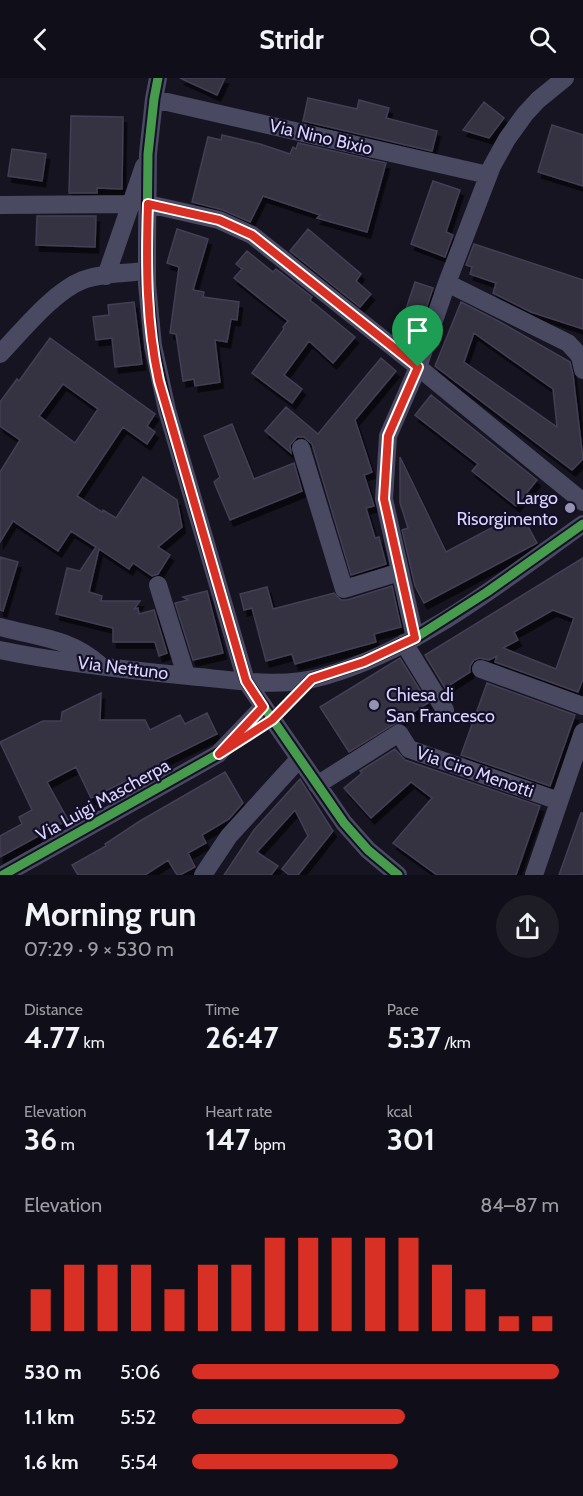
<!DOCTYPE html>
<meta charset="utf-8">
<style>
:root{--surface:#100f19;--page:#1e1d26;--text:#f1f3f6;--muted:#9c9ca2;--accent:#d93025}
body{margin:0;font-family:Cabin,sans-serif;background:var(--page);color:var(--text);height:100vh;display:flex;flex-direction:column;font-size:22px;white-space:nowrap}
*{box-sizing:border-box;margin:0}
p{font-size:20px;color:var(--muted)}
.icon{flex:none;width:33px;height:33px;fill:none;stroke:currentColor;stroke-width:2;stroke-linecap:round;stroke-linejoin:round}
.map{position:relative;height:797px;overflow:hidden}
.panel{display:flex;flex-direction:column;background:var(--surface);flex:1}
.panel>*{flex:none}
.pin{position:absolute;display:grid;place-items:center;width:51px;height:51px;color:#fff;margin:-62px -26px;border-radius:50% 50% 50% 0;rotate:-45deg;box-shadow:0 0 6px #0007}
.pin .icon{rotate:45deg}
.round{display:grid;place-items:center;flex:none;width:63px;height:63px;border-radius:32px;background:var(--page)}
.overview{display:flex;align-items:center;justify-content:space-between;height:102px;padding:0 24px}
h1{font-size:33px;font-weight:800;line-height:45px}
.figures{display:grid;grid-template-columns:repeat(3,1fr);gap:9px;height:102px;padding:6px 24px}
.figures div{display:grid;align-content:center}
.figures b{font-size:30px;font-weight:800}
.figures small{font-size:16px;font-weight:400}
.figures p{font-size:16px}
.chart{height:168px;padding:12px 24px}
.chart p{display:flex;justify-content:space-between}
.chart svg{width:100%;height:108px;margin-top:6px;stroke:var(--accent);stroke-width:6}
ul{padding:0 24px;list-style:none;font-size:20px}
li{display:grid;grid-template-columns:96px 72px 1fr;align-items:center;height:45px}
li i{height:15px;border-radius:8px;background:var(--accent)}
header{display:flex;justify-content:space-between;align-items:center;height:78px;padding:0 24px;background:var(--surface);font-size:27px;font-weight:800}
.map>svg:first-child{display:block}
.building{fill:#343243;stroke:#433f54;stroke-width:1.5;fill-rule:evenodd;filter:url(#shadow)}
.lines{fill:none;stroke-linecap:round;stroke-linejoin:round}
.minor{stroke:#4a4962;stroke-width:18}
.cycleway-casing{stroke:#130f26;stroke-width:13}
.cycleway{stroke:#469c4c;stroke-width:9}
.route-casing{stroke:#fff;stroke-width:12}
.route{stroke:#d93025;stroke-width:8}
.poi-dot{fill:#9591b1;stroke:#130f26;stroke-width:2}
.labels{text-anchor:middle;stroke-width:4.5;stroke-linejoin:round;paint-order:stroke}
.street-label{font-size:18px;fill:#d9d4ff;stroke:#130f26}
.poi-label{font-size:18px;fill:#d9d4ff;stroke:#130f26;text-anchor:end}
</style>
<header><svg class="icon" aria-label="back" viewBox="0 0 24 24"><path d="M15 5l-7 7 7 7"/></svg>Stridr<svg class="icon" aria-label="search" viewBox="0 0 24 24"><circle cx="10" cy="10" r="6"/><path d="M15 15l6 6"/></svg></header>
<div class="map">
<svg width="583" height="797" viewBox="0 0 583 797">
<defs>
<filter id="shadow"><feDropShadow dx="3.5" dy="6" stdDeviation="0" flood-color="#0009"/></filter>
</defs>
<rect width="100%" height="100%" fill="#161421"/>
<path class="building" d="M180 0H225L217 17Z
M308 20 357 31 359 22 389 30 386 40 437 53 432 73 303 43Z
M484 24 504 40 489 60 463 52Z
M71 38 123 39 122 111 97 110V115H69Z
M552 47 583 57V108L538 94Z
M222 57 260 66 290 76 293 69 296 71 298 65 386 85 367 154 317 140 320 137 263 118 250 144 223 132 192 124 208 59 221 62Z
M12 71 46 76 42 103 8 98Z
M433 103 460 112 446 154 453 157 445 179 411 166Z
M37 138H96L95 169 36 167Z
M177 151 208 161 193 212 204 214 203 219 239 224 237 242 231 241 227 264 215 262 220 304 195 308 194 301 183 303 176 256 170 255 179 189 167 185Z
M308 151 361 196 356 203 371 216 360 229 290 173Z
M474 166 583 202V251L531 234 493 215 496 205 470 196 472 189 466 187Z
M247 173 273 194 276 191 312 219 310 222 355 259 333 285 309 263 284 297 302 311 292 325 252 295 284 251 283 249 288 243 234 200 242 191 236 186Z
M415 204 433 210 413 270 397 258Z
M134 224 142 286 115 289 112 260 96 262 93 239 109 237 108 227Z
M461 224 500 244 570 284 573 297 583 381 572 392 435 288ZM474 255 553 311 557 349 464 284Z
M50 260 155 336 147 348 155 354 147 366 123 349 77 418 102 434 103 432 116 440 143 399 177 422 182 449 158 469 170 477 158 496 152 498 133 485 129 491 99 471 89 514 102 518 101 523H140L134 531 138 530 139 536 154 532 167 575 159 578 155 564H113V550L56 536 67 490 80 493 96 469 71 453 58 473 13 443 0 464V394L20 362 0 348V324L17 301 19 303ZM63 306 98 331 75 365 39 338Z
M381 280 396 293 355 342 372 394 364 397 374 428 366 430 375 460 379 459 386 486 351 497 312 366 304 359H297L290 367 291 375 265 353 286 329 318 356Z
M431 317 537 402 516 428 472 393 478 386 415 337Z
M232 346 254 401 294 385 302 413 230 442 214 404 220 399 204 358Z
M400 379 446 474 510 440 526 445 537 465 424 525 415 508 402 452 408 450 400 425Z
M0 479 18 484 3 533 0 532Z
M583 480V601L578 614 495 584 497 578 489 582 480 580 474 582 470 588V594L445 610 425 577ZM553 532 574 540 556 591 503 570 518 562 514 554Z
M392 508 401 549 374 556 376 564 295 586 292 576 266 583 252 530 244 532 240 516 267 509 273 531 334 515 341 522H347Z
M207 513 223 575 193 582 175 525 188 522 183 519Z
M400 580 428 625 349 674 320 629Z
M487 605 575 637 550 708 461 677Z
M101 615 100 642H145L150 652 180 637 185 646 207 635 217 656 164 682 168 689 129 708 126 703 91 720 76 689 47 704 68 742 0 779V758L22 746 19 739 32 732 0 664 43 643H61L62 634Z
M395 671 405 682 540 728 516 797H437L393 765 432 720 411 704 371 740 344 710 362 695 360 693Z
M225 694 243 725 229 741 202 757 206 765 188 775 195 789 180 797H177L168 782 145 797H78L72 787 106 768 105 766 140 743Z
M300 701 333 753 298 797H289L282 791 308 758 295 732 257 774 278 788 271 797H224L254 752Z
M581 735H583V797H559Z"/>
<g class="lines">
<path class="minor" d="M158 0 154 21 148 76 147 164V206L153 268 167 332 246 603 344 745 368 772 398 797
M154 21 488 97
M148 126 219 142 252 157 418 289 583 424
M0 127 129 126
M106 198 144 88
M447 205 568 265 580 278 583 292
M0 276C22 253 54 213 83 202 102 195 126 195 147 193
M301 370 344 511 400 494
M158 507 186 597
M0 549C37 559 70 560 100 587
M415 560 384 421 388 358 418 289 447 205 492 88 507 61 525 36 538 22 565 0
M404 565 445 632
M0 572C62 585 126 592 189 598 233 602 282 611 325 598 419 571 504 502 583 446
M481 591 583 628
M317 707 399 655 409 671 559 723
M3 797 218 676 263 629
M203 797 229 758 299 681
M534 797 583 654"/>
<g class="cycleway-casing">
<path id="cycleway" d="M158 0 154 21 148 76 147 164V206L153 268 167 332 246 603 344 745 368 772 398 797
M3 797 218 676 272 642 312 601 364 584 415 560 487 514 583 446"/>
</g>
<use href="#cycleway" class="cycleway"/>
</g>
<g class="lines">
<g class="route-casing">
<path id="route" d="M148 126 219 142 252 157 418 289 388 358 384 421 415 560 364 584 312 601 272 642 219 676 263 629 246 603 159 303C146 244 146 185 148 126Z"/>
</g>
<use href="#route" class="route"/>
</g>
<g class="poi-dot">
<circle cx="570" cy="430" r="6"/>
<circle cx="374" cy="627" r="6"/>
</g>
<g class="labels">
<g class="street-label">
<text transform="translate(321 59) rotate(13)" y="6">Via Nino Bixio</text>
<text transform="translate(123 590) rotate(7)" y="6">Via Nettuno</text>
<text transform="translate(475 694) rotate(19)" y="6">Via Ciro Menotti</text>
<text transform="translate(103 722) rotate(-29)" y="6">Via Luigi Mascherpa</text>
</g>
<g class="poi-label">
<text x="558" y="426">Largo<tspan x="558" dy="21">Risorgimento</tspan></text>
<text x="386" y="623" text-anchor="start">Chiesa di<tspan x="386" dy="21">San Francesco</tspan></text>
</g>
</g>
</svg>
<div class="pin" style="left:418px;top:289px;background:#1e9e55"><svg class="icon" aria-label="arrive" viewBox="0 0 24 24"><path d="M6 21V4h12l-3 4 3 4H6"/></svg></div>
</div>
<section class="panel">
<div class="overview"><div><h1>Morning run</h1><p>07:29 · 9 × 530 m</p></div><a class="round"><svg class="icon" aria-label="share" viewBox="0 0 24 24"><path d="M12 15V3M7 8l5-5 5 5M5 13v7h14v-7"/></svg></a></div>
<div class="figures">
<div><p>Distance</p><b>4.77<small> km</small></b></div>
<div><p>Time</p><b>26:47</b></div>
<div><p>Pace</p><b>5:37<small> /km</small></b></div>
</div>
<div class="figures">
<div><p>Elevation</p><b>36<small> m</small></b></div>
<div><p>Heart rate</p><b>147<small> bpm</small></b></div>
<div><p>kcal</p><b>301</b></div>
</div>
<div class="chart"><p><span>Elevation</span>84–87 m</p>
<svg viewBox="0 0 160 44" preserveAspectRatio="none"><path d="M5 44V27M15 44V17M25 44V17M35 44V17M45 44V27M55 44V17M65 44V17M75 44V6M85 44V6M95 44V6M105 44V6M115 44V6M125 44V17M135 44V27M145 44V38M155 44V38"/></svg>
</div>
<ul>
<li><b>530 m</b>5:06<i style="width:100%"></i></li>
<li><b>1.1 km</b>5:52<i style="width:58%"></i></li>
<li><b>1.6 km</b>5:54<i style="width:56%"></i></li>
</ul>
</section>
